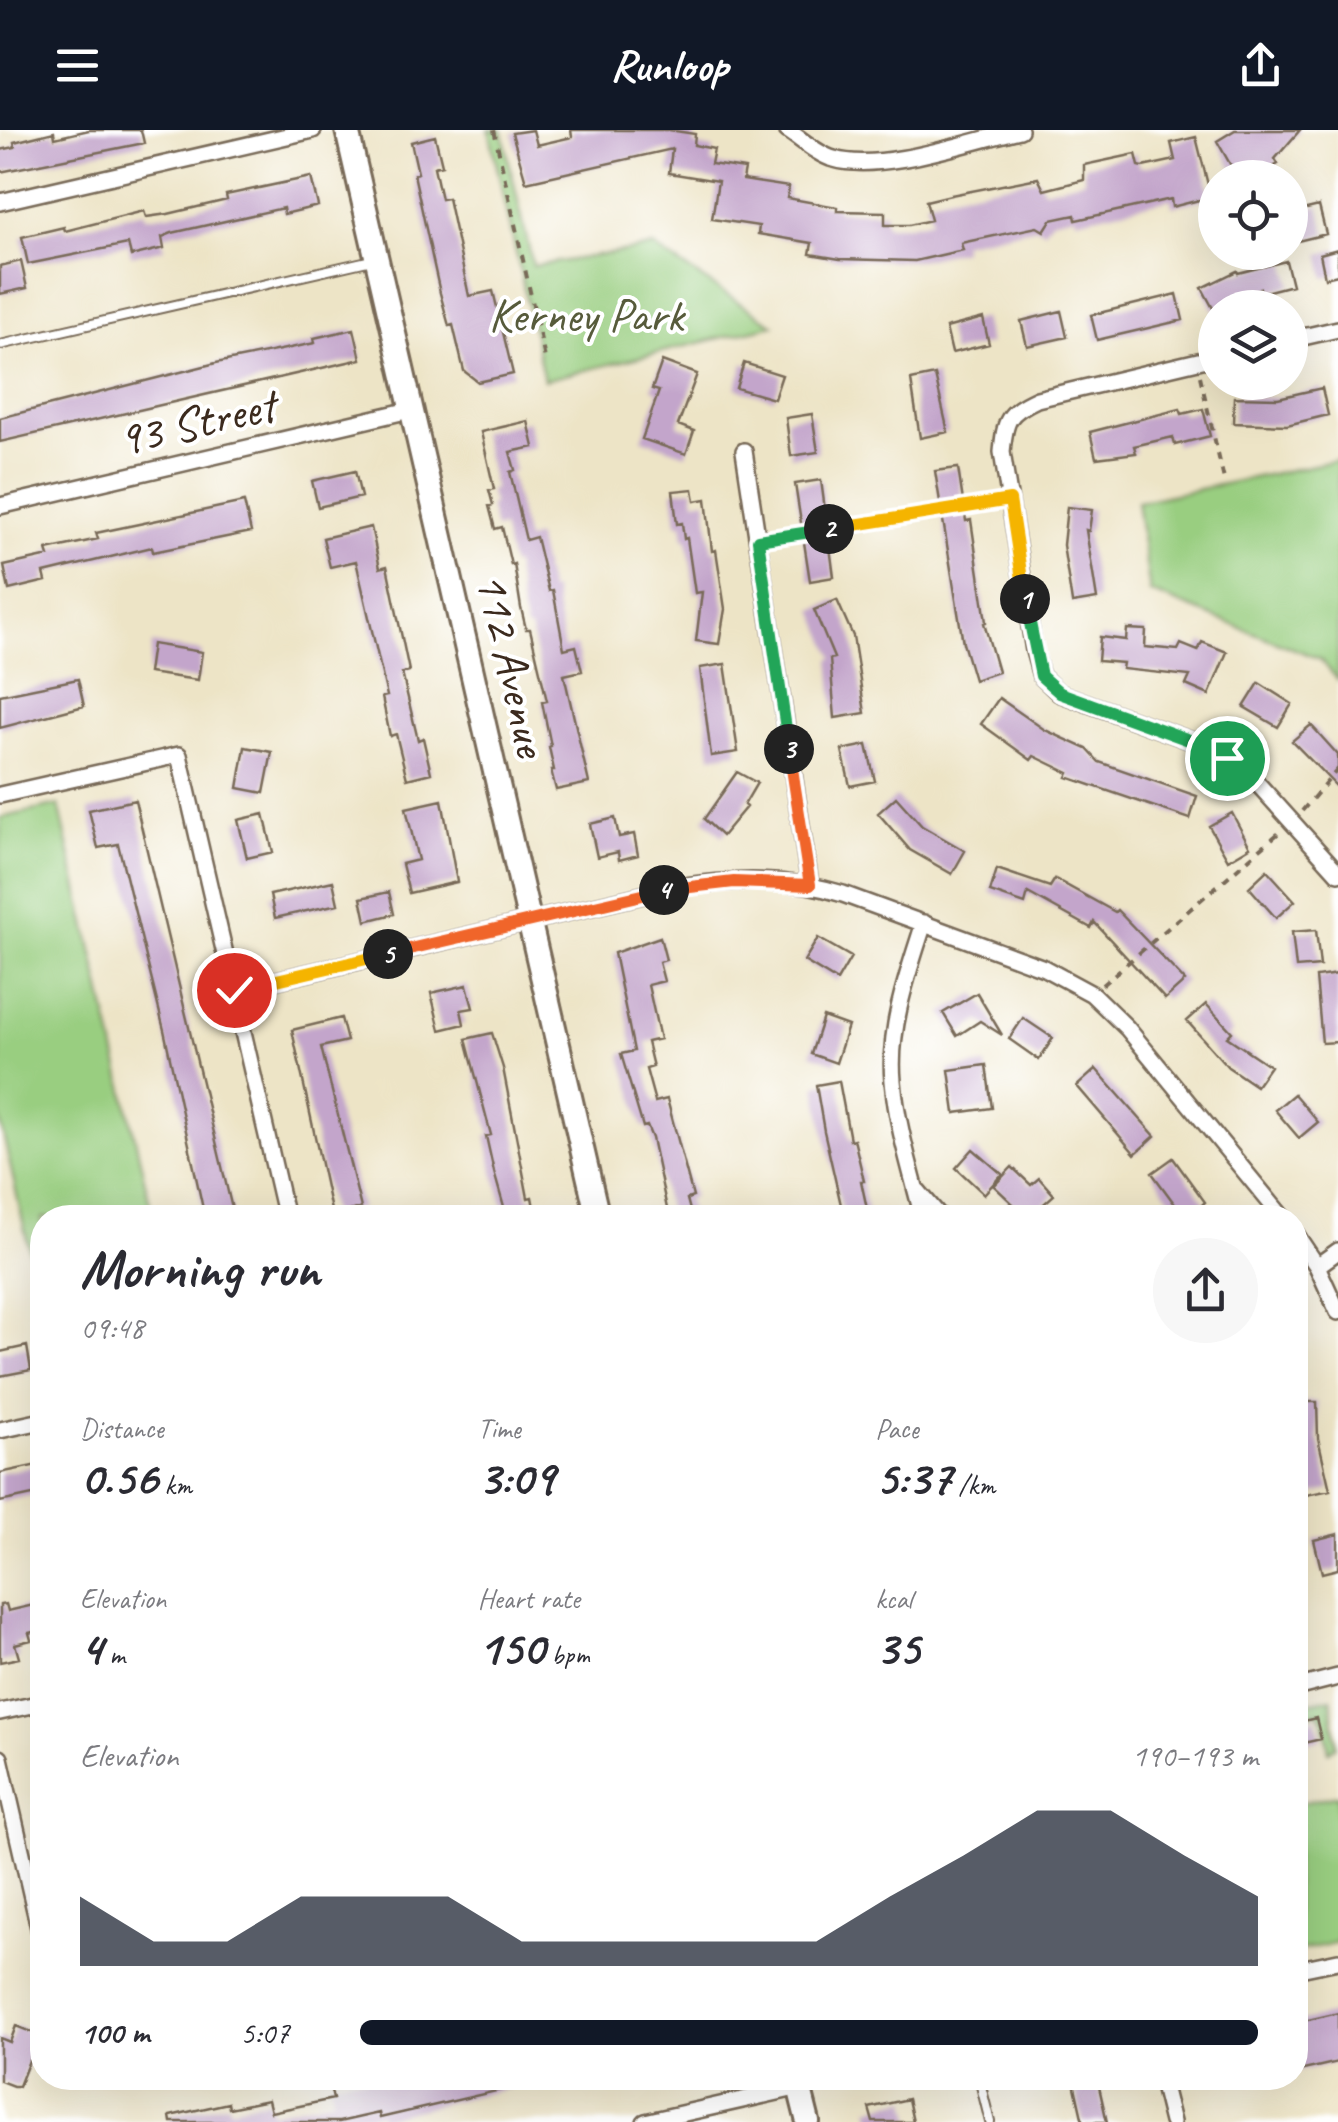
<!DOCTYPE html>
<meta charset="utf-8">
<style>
:root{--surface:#fff;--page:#f7f7f7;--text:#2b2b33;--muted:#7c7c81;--accent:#111827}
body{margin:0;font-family:Caveat,sans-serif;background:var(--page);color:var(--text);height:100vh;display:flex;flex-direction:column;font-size:38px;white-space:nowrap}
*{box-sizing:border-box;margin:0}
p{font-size:32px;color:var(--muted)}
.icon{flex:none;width:55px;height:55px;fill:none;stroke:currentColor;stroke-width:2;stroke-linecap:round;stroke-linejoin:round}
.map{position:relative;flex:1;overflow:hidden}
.sheet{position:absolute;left:30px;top:1075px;width:1278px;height:885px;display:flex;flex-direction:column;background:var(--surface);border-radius:40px;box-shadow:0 10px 40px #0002}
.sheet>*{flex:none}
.controls{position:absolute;left:1198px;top:30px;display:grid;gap:20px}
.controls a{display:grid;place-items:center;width:110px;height:110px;border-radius:50%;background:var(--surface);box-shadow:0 10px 40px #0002;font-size:50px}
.pin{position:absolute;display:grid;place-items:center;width:85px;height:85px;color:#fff;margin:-42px;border:5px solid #fff;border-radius:50%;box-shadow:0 2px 10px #0007}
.km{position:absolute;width:50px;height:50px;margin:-25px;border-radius:50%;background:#222;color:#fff;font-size:28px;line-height:50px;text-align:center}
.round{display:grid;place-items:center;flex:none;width:105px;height:105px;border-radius:52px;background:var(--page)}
.summary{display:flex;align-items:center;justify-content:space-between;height:170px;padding:0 50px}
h1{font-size:55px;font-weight:600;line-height:75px}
.figures{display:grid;grid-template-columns:repeat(3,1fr);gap:15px;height:170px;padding:10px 50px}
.figures div{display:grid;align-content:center}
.figures b{font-size:50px;font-weight:600}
.figures small{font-size:28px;font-weight:400}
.figures p{font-size:28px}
.chart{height:280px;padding:20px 50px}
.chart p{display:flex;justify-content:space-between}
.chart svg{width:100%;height:180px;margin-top:10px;fill:var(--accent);opacity:.7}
ul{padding:0 50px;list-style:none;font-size:32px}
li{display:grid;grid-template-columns:160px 120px 1fr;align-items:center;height:75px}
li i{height:25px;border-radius:12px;background:var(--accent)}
header{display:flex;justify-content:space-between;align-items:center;height:130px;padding:0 50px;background:var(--accent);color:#fff;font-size:45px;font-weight:600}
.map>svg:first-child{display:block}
.green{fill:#99ce80;stroke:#6a7c4f;stroke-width:2.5}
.building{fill:#c3a5cb}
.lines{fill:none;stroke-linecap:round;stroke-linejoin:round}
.lane-casing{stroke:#796b59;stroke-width:12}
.street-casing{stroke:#796b59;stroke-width:20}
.secondary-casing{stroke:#796b59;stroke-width:28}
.path{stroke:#796b59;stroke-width:4;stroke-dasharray:8 8;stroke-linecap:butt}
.lane{stroke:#fff;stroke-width:8}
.street{stroke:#fff;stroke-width:15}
.secondary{stroke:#fff;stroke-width:22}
.split-1-casing{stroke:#fff;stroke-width:20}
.split-2-casing{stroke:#fff;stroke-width:20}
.split-3-casing{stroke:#fff;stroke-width:20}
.split-4-casing{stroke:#fff;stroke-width:20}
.split-5-casing{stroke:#fff;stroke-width:20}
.split-6-casing{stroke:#fff;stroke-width:20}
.split-1{stroke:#22a559;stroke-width:12}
.split-2{stroke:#f5b400;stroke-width:12}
.split-3{stroke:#22a559;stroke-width:12}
.split-4{stroke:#f0652b;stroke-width:12}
.split-5{stroke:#f0652b;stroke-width:12}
.split-6{stroke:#f5b400;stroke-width:12}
.labels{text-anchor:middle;stroke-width:8;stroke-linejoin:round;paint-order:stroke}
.park-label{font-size:48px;fill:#575b3b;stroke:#fff}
.street-label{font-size:48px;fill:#3b2a1e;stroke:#fff}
</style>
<header><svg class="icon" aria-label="menu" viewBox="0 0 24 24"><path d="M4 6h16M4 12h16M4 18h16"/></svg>Runloop<svg class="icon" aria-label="share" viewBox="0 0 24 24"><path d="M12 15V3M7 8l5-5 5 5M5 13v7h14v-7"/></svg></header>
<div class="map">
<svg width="1338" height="1992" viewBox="0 0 1338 1992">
<rect width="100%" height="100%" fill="#fff"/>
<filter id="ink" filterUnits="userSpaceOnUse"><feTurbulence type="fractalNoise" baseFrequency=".01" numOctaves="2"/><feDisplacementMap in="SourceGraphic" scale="20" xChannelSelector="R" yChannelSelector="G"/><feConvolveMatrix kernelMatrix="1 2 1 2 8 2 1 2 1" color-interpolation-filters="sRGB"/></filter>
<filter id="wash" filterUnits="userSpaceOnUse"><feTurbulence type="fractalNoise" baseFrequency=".0048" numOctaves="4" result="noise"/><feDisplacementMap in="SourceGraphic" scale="40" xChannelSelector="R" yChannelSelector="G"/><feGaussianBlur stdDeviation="2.25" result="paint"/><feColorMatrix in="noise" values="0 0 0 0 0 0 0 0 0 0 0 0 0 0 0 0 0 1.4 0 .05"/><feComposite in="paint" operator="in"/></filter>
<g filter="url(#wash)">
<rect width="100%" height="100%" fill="#ede4c6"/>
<path class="green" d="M489 0H502L533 136 653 117 774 195 544 250Z
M1338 330V550L1320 529 1150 462 1137 372Z
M59 675 153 1087 42 1088V1176L0 991V688Z
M1331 1568 1336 1616 1329 1621 1323 1590 1318 1582 1295 1588V1576Z
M1338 1665V1812L1295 1822V1674Z"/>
<g id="blocks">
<path class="building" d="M89 0H141L144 13 0 42V20L15 17 14 12 54 2 55 8Z
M533 0 537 15 572 7 571 0H669L695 4 694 15 714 19 711 34 745 39 743 50 789 57 787 68 837 77V81L885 82V95H909L931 90 926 71 951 65 1038 48 1044 60 1084 50V35L1136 24 1139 36 1143 37 1175 30 1171 13 1196 7 1211 67 1172 77 1171 69 1076 90 1075 85 1051 90 1044 101 1037 97 961 113 963 120 915 131 840 129 810 124 812 113 758 104 759 96 712 89 718 51 669 43 672 19 526 52 512 3Z
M1235 0H1300L1275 29 1278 34 1265 42 1269 48H1238L1217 11Z
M435 6 442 35 434 37 441 69 448 68 469 166 493 161 513 244 478 252 464 241 453 195 449 196 440 163 414 44 418 43 411 12Z
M311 47 318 76 284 84 283 78 172 103 162 107 164 118 131 126 128 114 28 134 22 107 64 97 65 101 144 81 146 87 168 84 227 70 226 65Z
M1319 76 1326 104 1290 113V83Z
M1338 119V145L1325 148 1320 124Z
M21 131 27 158 0 164V136Z
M1286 131 1292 155 1261 163 1260 158 1223 178H1215V182L1202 158 1237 141 1238 143Z
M1177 164 1183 190 1097 210 1091 185Z
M1061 181 1067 207 1027 216 1021 191Z
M983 188 989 214 952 223 946 198Z
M354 199 361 229 0 312V288L216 233 315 213 314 208Z
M662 231 697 244 678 295 694 301 686 324 642 309 659 261 652 259Z
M744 233 782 245 774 269 736 258Z
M935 245 948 302 920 308 911 250Z
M1322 258 1328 285 1287 295 1233 293 1234 267 1278 268Z
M1180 279 1182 284 1203 279 1210 306 1175 315 1173 307 1134 316 1136 323 1096 328 1090 302Z
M812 284 818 322 791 326 786 288Z
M528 291 534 317 510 322 515 340 510 342 526 410 536 407 549 461 553 460 564 519 576 516 582 541 564 545 589 653 556 660 551 640H554L549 617 551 616 542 572 547 571 530 499H526L521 478 514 434 511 435 502 397 495 399 489 376 493 375 489 360 494 359 481 302Z
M958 338 966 391 971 390 986 492 984 493 998 542 974 550 963 513 935 341Z
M355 341 361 367 318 377 312 351Z
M821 350 834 447 810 451 795 354Z
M693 359 695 371 706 369 712 421 716 420 725 479 719 514 696 511 702 462 695 463 687 408 684 409 682 393 677 394 673 361Z
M244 372 251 402 153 422 152 417 94 431 44 443 46 451 9 460 4 436 49 426 47 420 98 409 96 403Z
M1067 377 1092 380 1089 401 1086 400 1097 469 1072 473 1063 415Z
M371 397 380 438 387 436 409 541 402 543 418 610 423 608 431 643 407 649 396 604 390 606 382 567 387 566 356 431 330 437 323 408Z
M837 470 853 506 865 583 835 588 830 529 834 528 814 480Z
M1127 499 1146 500 1145 517 1178 520 1181 514 1198 521 1202 512 1227 522 1209 565 1186 555 1190 546 1122 539 1123 533 1098 531 1100 507 1126 510Z
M152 514 202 522 198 550 148 543Z
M725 534 738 622 711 626 700 538Z
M78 549 84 576 0 598V565Z
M1259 553 1292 574 1278 597 1244 577Z
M999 568 1045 600 1087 619 1099 632 1197 666 1190 689 1067 647 1069 643 1034 626 1031 630 981 594Z
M1311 595 1338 625V658L1292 611Z
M867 615 875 651 850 656 842 620Z
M245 617 272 622 264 663 238 658Z
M737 642 757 653 744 675 746 677 722 706 704 689Z
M896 667 922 696 965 721 952 744 910 720 878 683Z
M135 670 233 1083 212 1088H205L164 900 118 714 98 718 89 680Z
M442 670 457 752 409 763 402 734 418 730 406 678Z
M1232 683 1250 717 1228 730 1209 696Z
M264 684 273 722 247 728 238 690Z
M615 688 619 707 634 704 638 725 619 730 618 722 597 727 590 694Z
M997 739 1050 757 1055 749 1115 782 1117 780 1185 851 1165 869 1094 792 1091 798 1028 763 1025 774 990 762Z
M1267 740 1295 771 1276 788 1249 757Z
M333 751 338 774 275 788 270 765Z
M389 762 394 784 366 791 361 768Z
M1316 800 1320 836 1296 838 1292 802Z
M660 807 666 830 659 832 664 851 648 855 660 909 647 912 653 937 646 939 655 972 667 969 693 1067 687 1069 692 1088H669L652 1008 647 996 643 997 621 924 634 921 614 823Z
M818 808 851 827 837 851 804 831Z
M1338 844V912L1322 913 1316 847Z
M467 855 473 878 461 880 464 894 440 900 431 863Z
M977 863 1002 905 980 891 957 906 943 883Z
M1206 874 1232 902 1227 907 1270 936 1256 956 1228 937 1187 891Z
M823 887 848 896 836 933 811 924Z
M341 888 347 911 321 917 361 1078 332 1085 292 900Z
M1023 888 1053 908 1039 930 1009 909Z
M492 903 503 938 528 1068 532 1067 536 1088H507L494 1042 486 1006 491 1005 466 909Z
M986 935 992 978 955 983 949 940Z
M1096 939 1155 1006 1135 1024 1077 956Z
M839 951 850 1010 854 1009 864 1051H861L869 1088H844L824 1001 816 955Z
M1294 964 1318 992 1299 1008 1275 980Z
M973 1019 1002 1044 984 1064 956 1038Z
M1173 1028 1205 1072 1202 1075 1211 1088H1185L1152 1043Z
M1012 1037 1031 1055 1039 1048 1054 1065 1028 1088 994 1056Z
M27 1216 31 1240 0 1246V1222Z
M1295 1272H1317L1318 1308 1330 1360 1306 1365 1295 1319Z
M42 1334V1363L0 1372V1343Z
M1338 1404V1439L1322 1443 1314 1410Z
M42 1473V1500L29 1503 31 1510 15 1514 19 1528 0 1532V1475L6 1474 8 1481Z
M1316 1588 1321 1609 1295 1615V1593Z
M1338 1883V1932L1295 1942V1893Z
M16 1896 39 1905 19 1956H13L0 1951V1908L10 1912Z
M350 1948H525L526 1954 380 1988 379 1983 339 1992H171L170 1986 228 1973 229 1978 268 1970 271 1982 333 1969 329 1952Z
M1073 1948H1097L1107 1992H1083Z
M908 1969 913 1992H873L869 1978Z"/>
</g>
</g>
<g filter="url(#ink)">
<use href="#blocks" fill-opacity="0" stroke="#796b59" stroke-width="2.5"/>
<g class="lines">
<g class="lane-casing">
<path id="lane" d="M0 215 372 130
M979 1948 990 1992"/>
</g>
<g class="street-casing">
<path id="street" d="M787 0C801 9 818 25 834 29 881 43 971 11 1020 0
M0 72 313 0
M1290 210 1338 199
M1215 227 1037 269C1007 283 1005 290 1002 322L1034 521 1041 546 1059 563 1200 614 1248 643 1338 743
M744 321 810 755
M0 376 410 280
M0 665 179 625 286 1088
M234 860 677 757C732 749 789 747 843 764L1044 838 1092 864 1127 898 1283 1088
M918 1061 941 1088
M923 1088C912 1043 897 997 893 951 888 898 908 843 924 793
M1295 1103 1317 1136 1338 1182
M1317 1136 1338 1121
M0 1300 42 1291
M1295 1558 1338 1547
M0 1582 42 1573
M0 1628 42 1811
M1295 1840 1338 1831
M1161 1948 1172 1992
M645 1992 840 1948"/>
</g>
<g class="secondary-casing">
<path id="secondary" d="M347 0 598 1088
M797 1948 808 1992"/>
</g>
<path class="path" d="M494 0 546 233
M1200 246 1225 354
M772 408 995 373
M1302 681 1338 639
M1102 855 1281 701"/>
<use href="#lane" class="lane"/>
<use href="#street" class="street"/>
<use href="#secondary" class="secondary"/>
</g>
</g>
<g class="lines" filter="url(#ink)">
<g class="split-1-casing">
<path id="split-1" d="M1025 469 1041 546 1060 563 1200 614 1227 628"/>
</g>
<g class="split-2-casing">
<path id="split-2" d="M829 399 1010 370 1025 469"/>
</g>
<g class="split-3-casing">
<path id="split-3" d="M789 619 758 410 829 399"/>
</g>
<g class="split-4-casing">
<path id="split-4" d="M664 760 734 752 810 755 789 619"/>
</g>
<g class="split-5-casing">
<path id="split-5" d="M388 824 664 760"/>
</g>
<g class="split-6-casing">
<path id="split-6" d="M234 860 388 824"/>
</g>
<use href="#split-1" class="split-1"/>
<use href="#split-2" class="split-2"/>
<use href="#split-3" class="split-3"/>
<use href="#split-4" class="split-4"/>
<use href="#split-5" class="split-5"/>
<use href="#split-6" class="split-6"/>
</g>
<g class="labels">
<g class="park-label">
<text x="586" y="201">Kerney Park</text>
</g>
<g class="street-label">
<text transform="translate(196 291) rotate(-13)" y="17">93 Street</text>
<text transform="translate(513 534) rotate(77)" y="17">112 Avenue</text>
</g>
</g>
</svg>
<div class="controls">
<a><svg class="icon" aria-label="locate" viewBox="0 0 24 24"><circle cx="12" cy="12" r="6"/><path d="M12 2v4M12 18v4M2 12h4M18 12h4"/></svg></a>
<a><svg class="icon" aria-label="layers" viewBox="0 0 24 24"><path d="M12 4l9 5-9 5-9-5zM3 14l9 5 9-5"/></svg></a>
</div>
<div class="pin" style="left:1227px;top:628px;background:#1e9e55"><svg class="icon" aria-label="arrive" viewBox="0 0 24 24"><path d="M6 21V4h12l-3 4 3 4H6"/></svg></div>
<div class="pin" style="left:234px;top:860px;background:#d93025"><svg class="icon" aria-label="check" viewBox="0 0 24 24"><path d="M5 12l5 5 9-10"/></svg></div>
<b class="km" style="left:1025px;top:469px">1</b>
<b class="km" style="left:829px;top:399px">2</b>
<b class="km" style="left:789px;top:619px">3</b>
<b class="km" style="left:664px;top:760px">4</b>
<b class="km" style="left:388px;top:824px">5</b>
<section class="sheet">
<div class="summary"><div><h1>Morning run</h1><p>09:48</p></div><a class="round"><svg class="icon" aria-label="share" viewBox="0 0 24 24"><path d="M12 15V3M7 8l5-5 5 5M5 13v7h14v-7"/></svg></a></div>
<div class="figures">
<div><p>Distance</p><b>0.56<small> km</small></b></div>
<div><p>Time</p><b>3:09</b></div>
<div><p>Pace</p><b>5:37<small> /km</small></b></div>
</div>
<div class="figures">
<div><p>Elevation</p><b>4<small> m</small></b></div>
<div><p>Heart rate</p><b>150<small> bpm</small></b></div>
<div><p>kcal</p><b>35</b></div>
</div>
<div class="chart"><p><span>Elevation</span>190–193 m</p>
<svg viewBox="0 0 160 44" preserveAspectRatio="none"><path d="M0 44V27L10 38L20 38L30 27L40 27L50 27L60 38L70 38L80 38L90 38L100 38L110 27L120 17L130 6L140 6L150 17L160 27V44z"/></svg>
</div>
<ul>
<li><b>100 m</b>5:07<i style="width:100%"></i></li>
</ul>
</section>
</div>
